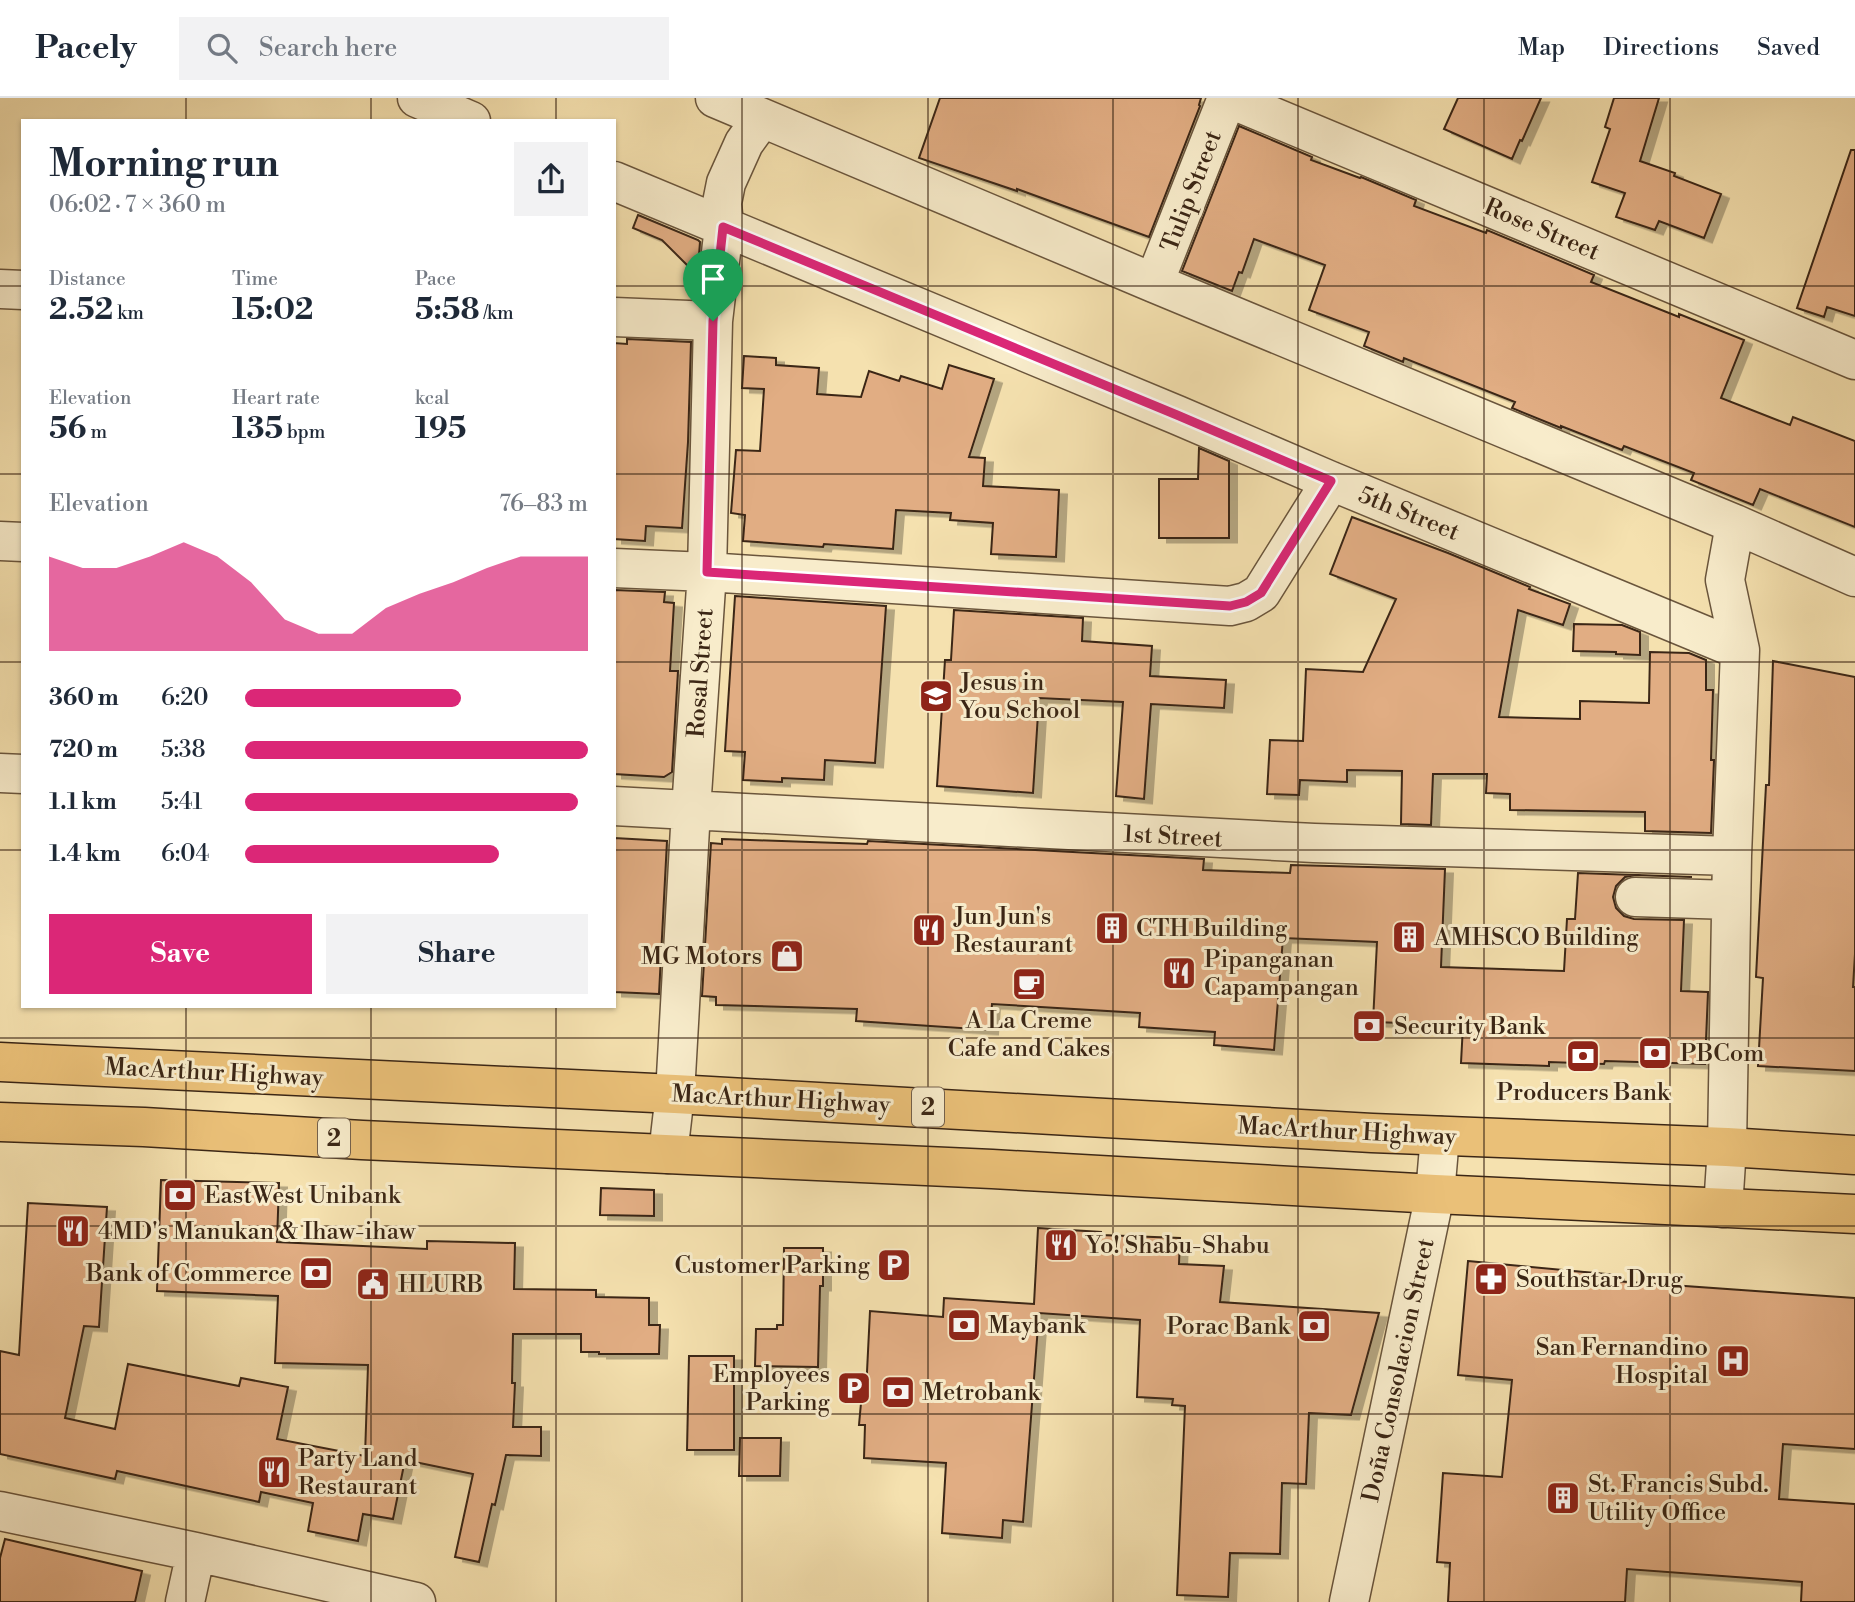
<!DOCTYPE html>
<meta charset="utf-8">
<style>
:root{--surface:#fff;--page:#f2f2f3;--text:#1f2937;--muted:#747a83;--line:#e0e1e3;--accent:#db2777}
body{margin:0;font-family:"Libre Bodoni",serif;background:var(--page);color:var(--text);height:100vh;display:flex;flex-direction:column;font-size:26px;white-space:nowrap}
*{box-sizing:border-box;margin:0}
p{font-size:23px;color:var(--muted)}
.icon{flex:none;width:38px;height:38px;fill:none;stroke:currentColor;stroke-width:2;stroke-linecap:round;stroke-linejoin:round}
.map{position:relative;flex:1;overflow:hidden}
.drawer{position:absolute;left:21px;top:21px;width:595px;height:889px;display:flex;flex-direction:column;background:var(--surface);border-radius:0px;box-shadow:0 2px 5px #0004}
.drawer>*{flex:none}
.pin{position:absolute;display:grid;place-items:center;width:60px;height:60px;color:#fff;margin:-72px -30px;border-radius:50% 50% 50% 0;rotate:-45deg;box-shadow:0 0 7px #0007}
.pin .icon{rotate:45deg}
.round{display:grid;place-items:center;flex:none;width:74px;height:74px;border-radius:0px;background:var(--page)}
.head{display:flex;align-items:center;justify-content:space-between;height:119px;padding:0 28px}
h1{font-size:38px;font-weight:700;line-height:52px}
.figures{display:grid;grid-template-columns:repeat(3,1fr);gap:10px;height:119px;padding:7px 28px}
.figures div{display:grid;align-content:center}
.figures b{font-size:30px;font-weight:700}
.figures small{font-size:19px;font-weight:400}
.figures p{font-size:19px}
.chart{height:196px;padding:14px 28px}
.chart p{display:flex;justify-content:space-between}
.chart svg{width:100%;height:126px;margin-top:7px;fill:var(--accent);opacity:.7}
.button{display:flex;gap:14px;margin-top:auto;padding:14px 28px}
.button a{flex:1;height:80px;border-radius:0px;background:var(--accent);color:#fff;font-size:28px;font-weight:700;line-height:80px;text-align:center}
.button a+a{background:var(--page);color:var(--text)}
ul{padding:0 28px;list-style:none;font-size:23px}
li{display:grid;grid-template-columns:112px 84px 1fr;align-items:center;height:52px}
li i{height:18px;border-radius:9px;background:var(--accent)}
header{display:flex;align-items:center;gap:42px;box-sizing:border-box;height:98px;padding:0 35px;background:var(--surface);border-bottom:2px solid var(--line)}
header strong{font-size:33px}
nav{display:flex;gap:38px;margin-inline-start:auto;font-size:24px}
.search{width:490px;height:63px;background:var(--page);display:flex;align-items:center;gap:18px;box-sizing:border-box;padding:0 24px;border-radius:0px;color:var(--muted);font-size:26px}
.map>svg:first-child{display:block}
.building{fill:#e1ad83;stroke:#3b2615;stroke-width:2;filter:url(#shadow)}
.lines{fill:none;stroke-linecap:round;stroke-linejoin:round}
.minor-casing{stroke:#6a553c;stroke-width:41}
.highway-casing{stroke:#3b2615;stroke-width:41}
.minor{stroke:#f8eccb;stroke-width:38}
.highway{stroke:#eac078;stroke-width:38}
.route-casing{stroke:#fff;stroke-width:14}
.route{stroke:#db2777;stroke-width:9}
.grid{fill:none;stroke:#3b2615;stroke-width:2;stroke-opacity:0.55}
.labels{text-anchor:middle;stroke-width:6;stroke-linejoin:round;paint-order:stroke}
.shield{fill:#f8eccb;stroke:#74614c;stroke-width:2}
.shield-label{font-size:23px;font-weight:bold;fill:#3b2615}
.street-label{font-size:24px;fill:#3b2615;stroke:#f8eccb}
.poi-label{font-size:24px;fill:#3b2615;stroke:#f8eccb;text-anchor:start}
</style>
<header>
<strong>Pacely</strong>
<div class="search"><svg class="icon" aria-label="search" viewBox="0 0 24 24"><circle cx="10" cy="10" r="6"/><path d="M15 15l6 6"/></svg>Search here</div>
<nav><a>Map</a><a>Directions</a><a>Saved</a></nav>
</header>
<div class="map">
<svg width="1855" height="1504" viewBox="0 0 1855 1504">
<defs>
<filter id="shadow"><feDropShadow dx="8" dy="4.5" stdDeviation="0" flood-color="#0004"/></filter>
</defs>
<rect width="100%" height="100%" fill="#f5e1af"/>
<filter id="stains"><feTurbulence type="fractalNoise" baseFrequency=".00286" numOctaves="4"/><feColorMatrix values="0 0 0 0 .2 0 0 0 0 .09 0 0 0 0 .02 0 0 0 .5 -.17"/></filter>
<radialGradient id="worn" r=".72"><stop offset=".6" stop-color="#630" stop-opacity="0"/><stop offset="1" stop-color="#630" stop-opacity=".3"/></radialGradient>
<path class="building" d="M940 0H1201L1199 7 1200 8 1149 139 1017 91V93L919 60Z
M1458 0H1541L1522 43 1520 42 1512 61 1444 31Z
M1614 0H1659L1640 63 1675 75 1674 78 1721 96 1704 140 1659 123 1655 132 1616 119 1625 95 1592 84 1610 31 1605 29Z
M1239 28 1312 59 1311 62 1360 80 1361 79 1416 102 1414 108 1486 135 1487 132 1594 177 1591 184 1679 219V216L1744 242 1721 300 1790 327 1793 319 1855 343V429L1760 391 1753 407 1691 382 1694 375 1624 348 1622 352 1561 328V330L1512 310 1515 304 1404 260 1403 264 1364 248 1369 234 1309 212 1325 167 1254 141 1242 175 1239 174 1232 193 1182 173Z
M1851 52H1855V218L1827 209 1824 219 1797 210Z
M638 117 698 142 700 144 699 157 688 168 662 142 633 130Z
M627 241 691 244 688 344 682 430 646 428 645 443 614 441V245L627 246Z
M744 258 776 260V267L819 270 817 296 861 299 869 273 899 283 901 278 942 291 949 267 994 281 969 359 985 360 983 388 1059 392 1056 459 991 456 993 425 950 422 951 415 896 412 893 451 824 446 823 449 743 443 745 417 731 415 736 352 760 353 764 291 742 290Z
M1199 350 1229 363V440H1159V381H1198Z
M1352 419 1448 455 1530 489 1529 491 1570 506 1563 527 1518 512 1499 619 1580 621V603L1649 605 1650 554 1689 555 1706 562V592H1713L1711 662H1714L1711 735 1645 733V714L1510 712V696L1486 695 1487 676H1433L1431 727 1401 726 1402 673 1347 672V684L1300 682 1299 697 1267 696 1270 642 1303 643 1306 571 1363 574 1396 501 1330 476Z
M614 492 665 494 664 504 674 505 670 573H678L672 674 664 679 614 676Z
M735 498 886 508 875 665 825 662 824 682 782 680V684L743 682 745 654 725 653Z
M954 512 1083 520 1082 543 1152 548 1150 578 1226 582 1224 610 1151 606 1144 701 1116 698 1123 604 1039 600 1033 695 937 688 945 562H951Z
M1574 526 1622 527 1640 534V557L1616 556V554L1573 553Z
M1773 563 1855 579V856L1853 889H1855V973L1758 968 1763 880 1756 879 1766 687H1769Z
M614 740 667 743 659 896 614 894Z
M722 741 867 746 868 743 1204 761 1203 772 1290 775 1291 767 1445 771 1441 869 1564 873 1567 821H1575L1578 775 1692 779 1636 777 1625 779 1616 788 1613 799 1616 810 1624 818 1634 821 1684 822 1681 893 1708 894 1705 966 1605 963 1604 966 1549 964V968L1461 965 1463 927 1373 924 1377 844 1283 840 1274 952 1214 947 1215 934 1139 929 1140 915 992 906 990 932 856 923 857 911 716 907V899L702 898 711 745 722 746Z
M161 1082 279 1085 277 1144 427 1151V1143L515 1145 514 1191 596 1192V1199L649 1200V1227H660L659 1256H599V1254H581V1236H513L512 1285H515L513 1329H541V1358L506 1357 495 1407 492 1406 479 1464 455 1459 473 1376 405 1362 393 1421 363 1416 358 1443 308 1433 313 1405 261 1394 259 1404 117 1373 115 1381 0 1356V1253L19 1257 28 1105 107 1109 99 1229 84 1228 65 1320 115 1331 128 1266 239 1288 241 1280 288 1289 277 1341 365 1358 368 1267 275 1265 278 1198 157 1193Z
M601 1090 654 1092V1118L600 1117Z
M1038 1130 1101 1134V1137L1180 1140 1179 1166 1224 1168 1220 1204 1379 1215 1351 1317 1309 1315 1306 1386 1282 1385 1280 1456 1230 1455 1228 1499 1177 1497 1185 1308 1172 1307 1173 1301 1137 1299 1140 1222 1039 1215 1023 1424 1003 1422 1002 1440 942 1435 946 1365 864 1360 865 1327H859L862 1294H866L870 1213 943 1219 944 1200 1034 1206Z
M784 1150H823V1188H820L818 1269 755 1268 756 1231H777V1227H783Z
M1468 1163 1616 1177 1615 1183 1855 1200V1351L1783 1346 1779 1401 1855 1406V1504H1801L1802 1484 1627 1471 1625 1504H1448L1450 1465 1437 1464 1443 1375 1502 1379 1512 1282 1458 1277Z
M689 1258H734V1352H687Z
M740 1340H781L780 1378H739Z
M5 1441 142 1473 135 1504H0V1460Z"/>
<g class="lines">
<g class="minor-casing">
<path id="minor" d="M417 0 471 23
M715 0 1154 185 1735 426 1855 479
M1228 0 1855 262
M614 83 1177 317 1331 383 1740 552
M1154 185 1227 0
M0 191 23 192
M614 219 713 223
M0 443 23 444
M614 470 707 474 1230 508 1246 504 1261 495 1331 383
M0 675 23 676
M614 708 1314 745 1732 758
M1635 799 1731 802
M668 1056 675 996 691 712 707 474 713 223 724 129 722 105 726 85 744 45 762 20
M1723 1110 1727 1049 1732 758 1740 552 1725 482 1735 426
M0 1413 196 1454 416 1504
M185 1504 196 1454
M1349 1504 1435 1096 1440 1038"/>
</g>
<g class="highway-casing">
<path id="highway" d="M0 964 675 996 1372 1035 1727 1049 1855 1057
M0 1024 144 1029 362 1042 992 1071 1435 1096 1855 1116"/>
</g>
<use href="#minor" class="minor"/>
<use href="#highway" class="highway"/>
</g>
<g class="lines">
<g class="route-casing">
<path id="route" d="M723 129 1177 317 1331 383 1261 495 1246 504 1230 508 707 474 713 223Z"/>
</g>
<use href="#route" class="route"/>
</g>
<path class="grid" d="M186 0V23M371 0V23M556 0V23M742 0V1504M928 0V1504M1113 0V1504M1298 0V1504M1484 0V1504M1670 0V1504M0 188H23M614 188H1855M0 376H23M614 376H1855M0 564H23M614 564H1855M0 752H23M614 752H1855M186 908V1504M371 908V1504M556 908V1504M0 940H1855M0 1128H1855M0 1316H1855"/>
<defs>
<g id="school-square" transform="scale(1.75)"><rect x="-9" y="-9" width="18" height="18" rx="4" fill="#8f2418" stroke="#f8eccb"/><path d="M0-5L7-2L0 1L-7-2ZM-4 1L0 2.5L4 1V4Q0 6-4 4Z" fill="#fff"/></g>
<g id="building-square" transform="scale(1.75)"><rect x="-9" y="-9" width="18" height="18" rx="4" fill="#8f2418" stroke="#f8eccb"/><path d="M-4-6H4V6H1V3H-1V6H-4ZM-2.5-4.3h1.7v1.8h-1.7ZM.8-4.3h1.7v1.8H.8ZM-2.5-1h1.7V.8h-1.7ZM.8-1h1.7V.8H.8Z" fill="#fff"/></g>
<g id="restaurant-square" transform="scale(1.75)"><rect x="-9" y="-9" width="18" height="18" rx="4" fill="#8f2418" stroke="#f8eccb"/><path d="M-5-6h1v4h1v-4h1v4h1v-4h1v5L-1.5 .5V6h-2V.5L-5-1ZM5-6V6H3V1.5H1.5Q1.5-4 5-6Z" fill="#fff"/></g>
<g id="shop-square" transform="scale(1.75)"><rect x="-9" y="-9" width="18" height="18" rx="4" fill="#8f2418" stroke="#f8eccb"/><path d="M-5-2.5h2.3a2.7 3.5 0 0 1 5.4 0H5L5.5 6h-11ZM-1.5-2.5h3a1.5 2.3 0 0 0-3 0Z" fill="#fff"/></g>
<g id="cafe-square" transform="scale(1.75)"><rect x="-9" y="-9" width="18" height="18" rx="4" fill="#8f2418" stroke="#f8eccb"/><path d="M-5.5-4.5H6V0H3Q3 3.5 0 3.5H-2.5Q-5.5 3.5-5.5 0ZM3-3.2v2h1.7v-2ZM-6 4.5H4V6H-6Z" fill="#fff"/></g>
<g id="bank-square" transform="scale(1.75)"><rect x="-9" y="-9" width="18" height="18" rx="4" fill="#8f2418" stroke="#f8eccb"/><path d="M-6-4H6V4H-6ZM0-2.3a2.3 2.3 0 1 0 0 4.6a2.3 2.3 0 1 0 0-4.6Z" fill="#fff"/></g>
<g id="parking-square" transform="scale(1.75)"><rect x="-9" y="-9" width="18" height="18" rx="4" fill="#8f2418" stroke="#f8eccb"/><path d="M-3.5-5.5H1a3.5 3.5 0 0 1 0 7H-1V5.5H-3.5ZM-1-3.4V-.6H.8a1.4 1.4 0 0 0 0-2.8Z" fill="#fff"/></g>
<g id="pharmacy-square" transform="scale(1.75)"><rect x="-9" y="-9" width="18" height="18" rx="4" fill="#8f2418" stroke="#f8eccb"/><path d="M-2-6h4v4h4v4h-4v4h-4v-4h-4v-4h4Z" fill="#fff"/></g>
<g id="civic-square" transform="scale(1.75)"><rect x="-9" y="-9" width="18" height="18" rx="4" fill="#8f2418" stroke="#f8eccb"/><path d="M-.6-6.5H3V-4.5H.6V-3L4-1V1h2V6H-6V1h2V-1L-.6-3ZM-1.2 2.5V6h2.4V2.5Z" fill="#fff"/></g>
<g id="hospital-square" transform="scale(1.75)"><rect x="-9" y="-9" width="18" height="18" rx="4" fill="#8f2418" stroke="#f8eccb"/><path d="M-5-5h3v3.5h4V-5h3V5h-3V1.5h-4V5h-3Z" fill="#fff"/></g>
</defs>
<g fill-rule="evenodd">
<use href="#school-square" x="936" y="598"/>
<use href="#building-square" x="1112" y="830"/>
<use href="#restaurant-square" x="929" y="832"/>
<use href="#building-square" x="1409" y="839"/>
<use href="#shop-square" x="787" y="858"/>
<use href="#restaurant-square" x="1179" y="875"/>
<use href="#cafe-square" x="1029" y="886"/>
<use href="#bank-square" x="1369" y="928"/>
<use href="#bank-square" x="1655" y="955"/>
<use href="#bank-square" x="1583" y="958"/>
<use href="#bank-square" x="180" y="1097"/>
<use href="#restaurant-square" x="73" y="1133"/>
<use href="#restaurant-square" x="1061" y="1147"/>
<use href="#parking-square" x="894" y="1167"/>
<use href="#bank-square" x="316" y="1175"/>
<use href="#pharmacy-square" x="1491" y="1181"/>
<use href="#civic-square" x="373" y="1186"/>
<use href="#bank-square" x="964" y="1227"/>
<use href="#bank-square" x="1314" y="1228"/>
<use href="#hospital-square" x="1733" y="1263"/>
<use href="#parking-square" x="854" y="1290"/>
<use href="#bank-square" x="898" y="1294"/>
<use href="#restaurant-square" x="274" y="1374"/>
<use href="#building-square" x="1563" y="1400"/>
</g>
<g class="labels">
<g class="shield">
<rect x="912" y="989.5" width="32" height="39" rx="5"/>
<rect x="318" y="1020.5" width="32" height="39" rx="5"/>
</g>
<g class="shield-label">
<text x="928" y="1017">2</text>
<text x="334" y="1048">2</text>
</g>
<g class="street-label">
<text transform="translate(1191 93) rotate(-69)" y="8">Tulip Street</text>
<text transform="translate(1542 131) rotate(23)" y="8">Rose Street</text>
<text transform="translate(1409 415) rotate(22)" y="8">5th Street</text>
<text transform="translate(700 575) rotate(-86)" y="8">Rosal Street</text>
<text transform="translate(1173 738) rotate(3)" y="8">1st Street</text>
<text transform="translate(214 974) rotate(3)" y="8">MacArthur Highway</text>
<text transform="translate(781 1001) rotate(3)" y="8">MacArthur Highway</text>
<text transform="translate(1347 1033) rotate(3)" y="8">MacArthur Highway</text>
<text transform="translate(1398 1272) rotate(-78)" y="8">Doña Consolacion Street</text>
</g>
<g class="poi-label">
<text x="960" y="592">Jesus in<tspan x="960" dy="28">You School</tspan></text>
<text x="954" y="826">Jun Jun's<tspan x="954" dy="28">Restaurant</tspan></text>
<text x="1136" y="838">CTH Building</text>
<text x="1434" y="847">AMHSCO Building</text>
<text x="762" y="866" text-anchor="end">MG Motors</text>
<text x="1204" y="869">Pipanganan<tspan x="1204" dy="28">Capampangan</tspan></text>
<text x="1029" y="930" text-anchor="middle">A La Creme<tspan x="1029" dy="28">Cafe and Cakes</tspan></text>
<text x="1394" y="936">Security Bank</text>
<text x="1680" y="963">PBCom</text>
<text x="1583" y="1002" text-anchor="middle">Producers Bank</text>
<text x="204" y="1105">EastWest Unibank</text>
<text x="98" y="1141">4MD's Manukan &amp; Ihaw-ihaw</text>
<text x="1086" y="1155">Yo! Shabu-Shabu</text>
<text x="870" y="1175" text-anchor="end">Customer Parking</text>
<text x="292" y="1183" text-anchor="end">Bank of Commerce</text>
<text x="1516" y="1189">Southstar Drug</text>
<text x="398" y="1194">HLURB</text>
<text x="988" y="1235">Maybank</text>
<text x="1290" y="1236" text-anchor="end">Porac Bank</text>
<text x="1708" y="1257" text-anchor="end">San Fernandino<tspan x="1708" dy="28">Hospital</tspan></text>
<text x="830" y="1284" text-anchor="end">Employees<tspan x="830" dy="28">Parking</tspan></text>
<text x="922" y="1302">Metrobank</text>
<text x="298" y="1368">Party Land<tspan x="298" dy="28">Restaurant</tspan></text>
<text x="1588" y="1394">St. Francis Subd.<tspan x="1588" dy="28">Utility Office</tspan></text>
</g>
</g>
<rect width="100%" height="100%" filter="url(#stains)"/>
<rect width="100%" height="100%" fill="url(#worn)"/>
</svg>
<div class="pin" style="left:713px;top:223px;background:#1e9e55"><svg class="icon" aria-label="arrive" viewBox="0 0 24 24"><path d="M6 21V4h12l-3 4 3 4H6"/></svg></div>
<section class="drawer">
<div class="head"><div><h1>Morning run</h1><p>06:02 · 7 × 360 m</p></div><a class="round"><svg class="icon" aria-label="share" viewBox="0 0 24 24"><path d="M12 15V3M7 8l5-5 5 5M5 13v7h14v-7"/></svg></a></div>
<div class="figures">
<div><p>Distance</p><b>2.52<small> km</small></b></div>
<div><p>Time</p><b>15:02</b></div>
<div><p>Pace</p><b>5:58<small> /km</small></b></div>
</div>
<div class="figures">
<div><p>Elevation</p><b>56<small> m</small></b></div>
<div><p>Heart rate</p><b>135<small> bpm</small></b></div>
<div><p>kcal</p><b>195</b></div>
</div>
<div class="chart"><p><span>Elevation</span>76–83 m</p>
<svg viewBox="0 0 160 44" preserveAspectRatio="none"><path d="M0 44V11L10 15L20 15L30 11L40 6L50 11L60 20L70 33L80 38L90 38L100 29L110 24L120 20L130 15L140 11L150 11L160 11V44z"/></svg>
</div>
<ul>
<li><b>360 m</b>6:20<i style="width:63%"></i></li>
<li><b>720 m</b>5:38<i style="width:100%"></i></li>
<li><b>1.1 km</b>5:41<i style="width:97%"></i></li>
<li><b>1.4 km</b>6:04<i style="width:74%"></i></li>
</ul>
<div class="button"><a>Save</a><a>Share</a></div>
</section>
</div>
